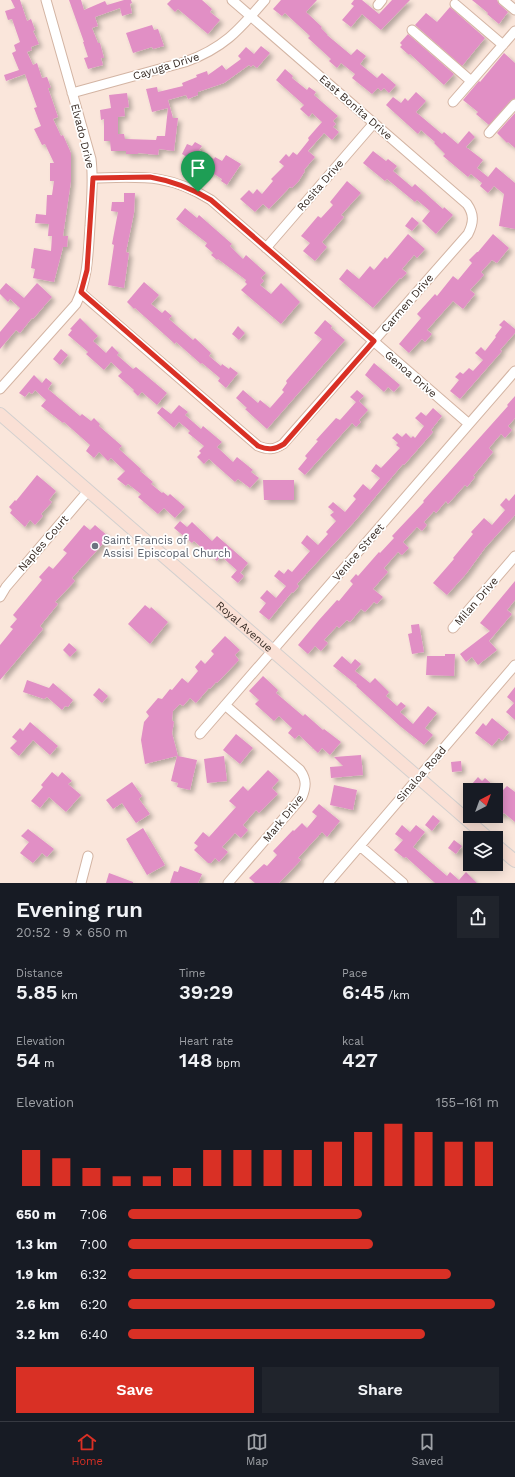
<!DOCTYPE html>
<meta charset="utf-8">
<style>
:root{--surface:#171b24;--page:#20242c;--text:#f1f3f6;--muted:#9ea1a6;--line:#363941;--accent:#d93025}
body{margin:0;font-family:"Work Sans",sans-serif;background:var(--page);color:var(--text);height:100vh;display:flex;flex-direction:column;font-size:15px;white-space:nowrap}
*{box-sizing:border-box;margin:0}
p{font-size:13px;color:var(--muted)}
.icon{flex:none;width:22px;height:22px;fill:none;stroke:currentColor;stroke-width:2;stroke-linecap:round;stroke-linejoin:round}
.map{position:relative;height:883px;overflow:hidden}
.panel{display:flex;flex-direction:column;background:var(--surface);flex:1}
.panel>*{flex:none}
.needle{width:26px;rotate:41deg}
.fabs{position:absolute;left:463px;top:783px;display:grid;gap:8px}
.fabs a{display:grid;place-items:center;width:40px;height:40px;border-radius:0px;background:var(--surface);box-shadow:0 2px 10px #0003;font-size:20px}
.pin{position:absolute;display:grid;place-items:center;width:34px;height:34px;color:#fff;margin:-41px -17px;border-radius:50% 50% 50% 0;rotate:-45deg;box-shadow:0 0 4px #0007}
.pin .icon{rotate:45deg}
.round{display:grid;place-items:center;flex:none;width:42px;height:42px;border-radius:0px;background:var(--page)}
.summary{display:flex;align-items:center;justify-content:space-between;height:68px;padding:0 16px}
h1{font-size:22px;font-weight:600;line-height:30px}
.stats{display:grid;grid-template-columns:repeat(3,1fr);gap:6px;height:68px;padding:4px 16px}
.stats div{display:grid;align-content:center}
.stats b{font-size:20px;font-weight:600}
.stats small{font-size:11px;font-weight:400}
.stats p{font-size:11px}
.chart{height:112px;padding:8px 16px}
.chart p{display:flex;justify-content:space-between}
.chart svg{width:100%;height:72px;margin-top:4px;stroke:var(--accent);stroke-width:6}
.button{display:flex;gap:8px;margin-top:auto;padding:8px 16px}
.button a{flex:1;height:46px;border-radius:0px;background:var(--accent);color:#fff;font-size:16px;font-weight:600;line-height:46px;text-align:center}
.button a+a{background:var(--page);color:var(--text)}
ul{padding:0 16px;list-style:none;font-size:13px}
li{display:grid;grid-template-columns:64px 48px 1fr;align-items:center;height:30px}
li i{height:10px;border-radius:5px;background:var(--accent)}
.tabs{display:flex;justify-content:space-around;align-items:center;height:56px;border-top:1px solid var(--line);background:var(--surface);font-size:11px;color:var(--muted)}
.tabs a{display:grid;justify-items:center;gap:2px}
.tabs .active{color:var(--accent)}
.map>svg:first-child{display:block}
.building{fill:#e18fc5;filter:url(#shadow)}
.lines{fill:none;stroke-linecap:round;stroke-linejoin:round}
.minor-casing{stroke:#d3b4a3;stroke-width:11}
.major-casing{stroke:#d3d0cf;stroke-width:14}
.minor{stroke:#fff;stroke-width:9}
.major{stroke:#fae0d5;stroke-width:12}
.route-casing{stroke:#fff;stroke-width:8}
.route{stroke:#d93025;stroke-width:5}
.worship-dot{fill:#6b7280;stroke:#fff;stroke-width:1.5}
.labels{text-anchor:middle;stroke-width:3.5;stroke-linejoin:round;paint-order:stroke}
.street-label{font-size:11px;fill:#372b24;stroke:#fff}
.worship-label{font-size:11px;fill:#5b616d;stroke:#fff;text-anchor:start}
</style>
<div class="map">
<svg width="515" height="883" viewBox="0 0 515 883">
<defs>
<filter id="shadow"><feDropShadow dx="3.5" dy="3.5" stdDeviation="2" flood-color="#0004"/></filter>
</defs>
<rect width="100%" height="100%" fill="#fae6db"/>
<path class="building" d="M11 0H20L27 21 31 19 35 30 33 31 39 44 31 47 32 50 27 52 33 65 37 63 42 78 47 77 51 88H48L58 117 53 119 61 136 63 135 71 153V181L63 236H68L67 247H63L54 282 33 278 35 269 31 268 34 248 51 251 52 236H48L49 224 35 223 36 214 46 215 47 195H52L54 181H50V163H54L45 144 42 145 34 129 41 126 34 108 37 107 25 74 6 81 4 75 19 70 12 53 16 51 14 45 20 42 12 19 8 20 5 11 15 8Z
M69 0H81L84 10 105 1 107 5 124 0H131L132 3 130 4 132 13 122 16 120 8 95 17 98 26 92 28 98 43H100L104 58H101L103 65 88 69 84 58 88 57 83 42H84Z
M171 0H202L212 9 210 12 220 20 208 34 178 9 175 12 167 4Z
M281 0H317L306 12 322 27 321 28 327 34V35L351 55 357 49 366 56 360 64 377 78 382 73 396 85 389 93 384 88 381 91 378 88 372 94 352 78 355 74 341 63 337 68 329 61 331 59 308 38 310 36 285 13 282 16 273 9Z
M354 0H362L379 14 392 0H410L381 30 362 14 351 27 342 20 354 6 351 4Z
M472 0H497L499 4 508 12 499 24 487 14 488 13Z
M450 7 485 38 462 66 415 25 426 13 437 22Z
M152 25 154 30 158 29 164 46 153 49 152 47 133 53 126 33Z
M408 34 454 74 444 85 410 54 409 55 400 47 402 45 400 43Z
M261 46 270 53 257 68 253 65 251 67 249 65 224 83 198 92V95L188 99 186 95 168 100 173 118H178L174 151 159 149 158 155 138 153V154H126V151H111L110 141H104V119L101 120 100 110 111 108 109 95 127 93 129 107 124 108 125 116 118 117V134H124L125 139 156 140 157 136H165L168 108 152 112 146 89 157 87 158 92 183 86 182 83 197 77 196 75 207 71 208 75 222 65 226 70 241 59 238 56 246 47 254 54Z
M504 53 515 63V98L511 100 489 125 476 114 478 112 463 100 479 81 480 82Z
M285 69 293 76 292 78 307 90 309 87 316 92 314 95 338 116 333 121 336 124 333 127 339 132 332 140 324 133 308 151 315 157 304 170 305 171 298 182 292 188 290 187 269 209 263 204 255 212 240 199 249 190 253 194 257 189 262 194 273 181 271 179 284 166 279 162 286 154 289 157 293 152 297 155 309 140 308 138 322 122 312 113 309 117 300 109 304 105 276 80Z
M416 92 426 101 416 112 417 113 442 134 444 132 458 144 469 131 475 137 466 147 483 160 477 168 488 177 496 167 515 183V229L499 226 504 194 494 186 488 193 480 186 482 183 471 174 468 177 443 156 445 154 434 143 435 142 421 130 418 134 386 105 393 97 401 103 405 98 408 101Z
M515 113V148L508 142 507 143 497 133Z
M195 142 202 146 199 150 214 159 215 157 222 161 226 155 241 164 227 185 221 181 222 179 182 154 187 144 192 146Z
M373 151 386 161 388 159 397 166 393 171 412 187 415 184 443 209 444 207 453 215 436 234 422 221 430 211 417 200 415 202 387 179 385 181 363 163Z
M347 181 361 193 341 215 344 217 322 242 327 247 315 261 303 251 310 243 301 236 318 216 321 218 333 205 330 202Z
M124 193H135L134 213 126 252 129 253 124 288 108 285 114 245 112 244 118 212 111 211 112 202H124Z
M185 208 197 218 199 215 232 244 230 246 243 259 246 255 266 273 261 278 264 281 260 285 271 294 281 283 300 302 281 324 241 290 247 284 245 282 246 280 218 259 217 260 211 255 213 253 205 246 207 243 176 219Z
M412 217 419 223 412 231 405 226Z
M408 234 425 249 417 258 414 255 402 269 407 273 401 279 400 278 373 308 339 279 347 269 359 279 370 266 374 270 385 257 387 259Z
M493 234 509 248 497 263 492 260 481 272 484 275 470 290 475 294 463 309 453 301 427 330 432 334 425 342 422 339 409 353 399 344 421 318 417 314 435 294 437 296 453 276 458 280 472 263 469 260 477 252H478Z
M144 282 159 295 151 304 162 313 165 310 172 316 169 319 193 340 195 338 211 353 209 356 221 366 222 364 229 369 230 367 238 373 226 388 218 381 220 378 202 363 201 364 176 342 175 344 135 308 134 309 127 302Z
M6 283 24 298 37 283 52 297 33 319 32 318 20 333 16 330 0 349V332L20 308 10 299 8 302 0 294V290Z
M80 318 98 336 93 341 106 353 112 346 119 353 117 355 133 369 136 367 167 393 157 405 142 392 138 396 133 391 134 390 118 376 122 372 111 362 104 370 86 354 88 352 68 335 72 330 70 329Z
M325 320 332 326 331 328 345 340 267 429 245 409 247 408 236 398 243 390 258 403 260 400 270 408 284 392 282 390 287 383 286 381 322 339 314 333Z
M504 320 515 329V333L500 350 502 351 460 399 450 391 459 380 455 377 460 372 463 374 469 368 473 371 483 360 475 353 481 347 485 351 496 337 495 336 502 327 499 325Z
M238 326 245 333 239 340 232 334Z
M61 349 68 355 60 365 53 359Z
M374 363 400 385 394 392 388 387 384 392 365 375Z
M34 375 42 383 46 378 52 383 48 389 80 416 82 414 91 421 94 418 100 424 99 426 122 446 119 449 141 469 140 471 153 482 151 484 162 493 163 492 168 496 170 494 185 507 175 518 164 508 158 514 138 497 141 494 128 484 126 486 117 479 125 471 111 458 108 461 99 452 94 458 86 451 90 445 64 422 63 423 41 406 46 400 35 390 32 394 29 392 25 397 19 393Z
M357 390 364 396 359 401 368 410 359 420 361 422 356 427 352 423 305 475 298 469 307 458 305 456 318 441 316 440 336 418 340 420 356 402 350 397Z
M515 396V418L508 426 512 430 505 438 501 434 489 448 493 452 473 476 475 477 467 487 465 485 448 504 446 501 436 513 434 511 424 522 427 525 422 531 417 527 403 542 409 548 402 555 398 552 384 568 388 572 373 589 383 597 377 604 374 602 365 612 361 609 350 622 347 620 339 628 337 626 324 640 328 643 321 651 315 646 308 654 298 645 319 620 337 600 339 601 353 584 350 581 356 574 358 576 379 552 380 553 394 538 392 536 424 502 423 501 508 406 507 405Z
M179 405 188 412 185 415 201 429 203 426 222 442 217 447 233 462 237 457 253 470 251 472 259 478 250 488 238 479 235 482 209 459 204 464 197 457 201 453 199 451 204 446 188 433 190 431 179 422 174 428 157 413 162 407 171 414Z
M433 408 442 416 431 430 433 432 404 465 403 464 355 521 309 571 297 584 299 586 293 593 292 592 269 620 259 612 266 603 260 598 267 590 276 598 286 586 274 576 279 570 284 574 288 569 292 572 310 551 301 543 307 535 318 545 328 534 326 532 336 521 330 515 334 512 328 507 333 502 345 512 356 499 353 496 363 484 370 490 380 478 371 471 376 464 381 468 400 448 396 445 398 443 392 438 397 433 402 437 406 433 411 438 413 436 415 438 424 426 415 418 421 412 426 416Z
M37 475 56 491 49 500 52 502 41 514 43 516 35 525 30 520 25 527 10 513 12 510 9 507 15 500 16 501Z
M263 480H294V500H264Z
M515 494V515L485 548 466 574 447 595 433 583 454 559 453 558 473 534 471 532 484 518 492 525 505 510 500 505 506 498 509 501Z
M180 521 187 527 192 522 212 541 217 536 248 563 240 573 221 556 217 561 194 541 192 543 174 528Z
M84 525 90 530 95 525 109 537 72 578 75 581 55 602 58 604 40 626 43 629 0 680V645L13 629 10 627 17 619 13 615 42 580 39 577 49 566 53 569 67 553 63 550Z
M237 570 244 576 238 583 231 577Z
M515 581V600L507 610 512 614 489 641 497 650 478 665 472 657 466 662 460 654 490 631 480 623Z
M145 605 150 609 151 607 168 622 150 644 128 624Z
M419 624 424 652 412 654 408 634 412 633 411 625Z
M225 636 240 650 235 655 239 660 217 683 216 682 210 689 209 688 196 703 190 698 183 706 180 704 173 711 172 720 174 722 172 733 178 756 197 760 190 790 177 787 178 783 171 781 177 756 145 764 141 740 144 722 149 716 146 712 158 698 162 699 170 689 172 690 182 678 188 683 198 671 195 667 201 660 205 664 214 654 211 651Z
M69 643 77 650 70 657 63 650Z
M445 654H455L454 676 426 675 427 656H445Z
M342 656 351 664 355 659 361 664 355 671 370 683 375 678 389 692 386 696 397 706 401 702 406 706 400 712 413 724 428 706 437 713 425 728 433 735 424 745 400 726 356 686 357 685 333 666Z
M263 676 278 690 276 693 303 716 305 714 323 730 324 729 341 742 330 755 322 748 318 753 299 735 295 739 288 733 292 728 279 716 274 721 255 704 259 700 249 691Z
M27 680 49 688 53 683 73 700 68 707 65 706 62 710 47 697 44 699 23 692Z
M515 687V720L506 712 514 703 507 697Z
M99 688 108 696 102 703 93 695Z
M492 718 509 732 502 741 499 738 492 746 475 733 483 723 486 726Z
M30 722 58 746 50 755 33 740 19 756 10 748 17 741 12 737 20 728 23 731Z
M236 734 253 748 240 764 223 750Z
M361 755 363 775 331 778 330 767 343 766 334 757Z
M224 756 227 781 207 783 204 759Z
M461 761 462 771 452 772 451 762Z
M268 770 279 780 272 788 278 794 259 813 256 810 243 825 248 830 241 838 235 833 222 847 228 852 219 862 215 858 211 863H208L194 850 198 846 194 843 203 832 209 837 236 807 229 801 243 786 248 791Z
M52 772 58 777 62 772 72 781 68 784 81 795 66 812 49 797 40 808 31 801 43 787 41 785Z
M478 777 482 781 485 778 501 792 507 786 515 792V822L504 813 501 816 496 812V790H479L472 784Z
M132 782 142 796 139 799 150 814 136 823 122 803 113 809 106 800Z
M334 785 357 790 353 810 330 805Z
M319 804 340 821 327 837 322 832 298 858 301 860 279 883H255L249 878 264 864 267 866 277 855 273 851 293 830 294 831 302 823 307 828 317 816 312 812Z
M433 815 440 821 432 831 425 825Z
M402 825 410 832 416 825 425 832 413 847 447 876 450 872 459 880 466 872 477 883H435L406 857 404 858 394 850 403 840 395 834Z
M143 828 165 865 147 875 126 839Z
M28 829 54 849 47 857 42 853 33 863 20 853 29 842 21 836Z
M454 840 462 846 456 854 448 848Z
M180 866 202 874 198 883H170L174 871 178 872Z
M109 873 133 882V883H106Z"/>
<g class="lines">
<g class="minor-casing">
<path id="minor" d="M503 0 515 10
M455 4 503 45
M378 5 382 0
M412 30 471 81
M72 93 185 62C224 48 239 30 265 0
M453 102 515 31
M489 133 515 104
M93 178C141 177 168 173 211 200L469 424
M266 248 374 123
M81 293 258 446C268 450 274 450 283 444L468 234C474 222 474 214 467 204L232 0
M0 389 76 304C88 279 88 254 90 226 91 204 94 182 91 159L46 0
M0 597 6 587 88 491
M453 628 515 556
M225 705 300 770C307 780 306 787 302 797L228 883
M200 734 515 371
M360 846 403 883
M81 883 88 856
M328 883 515 665"/>
</g>
<g class="major-casing">
<g id="major">
<path id="s1" d="M0 414 488 838"/>
<path d="M496 845 515 861"/>
</g>
</g>
<use href="#minor" class="minor"/>
<use href="#major" class="major"/>
</g>
<g class="lines">
<g class="route-casing">
<path id="route" d="M150 177C173 181 191 188 211 200L374 341 284 444C274 450 268 450 258 446L81 292 87 270 93 178Z"/>
</g>
<use href="#route" class="route"/>
</g>
<circle class="worship-dot" cx="95" cy="546" r="4"/>
<g class="labels">
<g class="street-label">
<text transform="translate(166 66) rotate(-17)" y="4">Cayuga Drive</text>
<text transform="translate(356 107) rotate(41)" y="4">East Bonita Drive</text>
<text transform="translate(83 136) rotate(76)" y="4">Elvado Drive</text>
<text transform="translate(320 185) rotate(-49)" y="4">Rosita Drive</text>
<text transform="translate(407 303) rotate(-49)" y="4">Carmen Drive</text>
<text transform="translate(411 374) rotate(41)" y="4">Genoa Drive</text>
<text transform="translate(43 543) rotate(-49)" y="4">Naples Court</text>
<text transform="translate(358 552) rotate(-49)" y="4">Venice Street</text>
<text transform="translate(476 601) rotate(-49)" y="4">Milan Drive</text>
<text dy="4" stroke="none"><textPath href="#s1" startOffset="324">Royal Avenue</textPath></text>
<text transform="translate(421 774) rotate(-49)" y="4">Sinaloa Road</text>
<text transform="translate(283 818) rotate(-51)" y="4">Mark Drive</text>
</g>
<g class="worship-label">
<text x="103" y="544">Saint Francis of<tspan x="103" dy="13">Assisi Episcopal Church</tspan></text>
</g>
</g>
</svg>
<div class="fabs">
<a><svg class="needle" viewBox="-14 -14 28 28"><path d="M0-13l5 13h-10z" fill="#e53935"/><path d="M0 13l5-13h-10z" fill="#9ea1a6"/></svg></a>
<a><svg class="icon" aria-label="layers" viewBox="0 0 24 24"><path d="M12 4l9 5-9 5-9-5zM3 14l9 5 9-5"/></svg></a>
</div>
<div class="pin" style="left:198px;top:192px;background:#1e9e55"><svg class="icon" aria-label="arrive" viewBox="0 0 24 24"><path d="M6 21V4h12l-3 4 3 4H6"/></svg></div>
</div>
<section class="panel">
<div class="summary"><div><h1>Evening run</h1><p>20:52 · 9 × 650 m</p></div><a class="round"><svg class="icon" aria-label="share" viewBox="0 0 24 24"><path d="M12 15V3M7 8l5-5 5 5M5 13v7h14v-7"/></svg></a></div>
<div class="stats">
<div><p>Distance</p><b>5.85<small> km</small></b></div>
<div><p>Time</p><b>39:29</b></div>
<div><p>Pace</p><b>6:45<small> /km</small></b></div>
</div>
<div class="stats">
<div><p>Elevation</p><b>54<small> m</small></b></div>
<div><p>Heart rate</p><b>148<small> bpm</small></b></div>
<div><p>kcal</p><b>427</b></div>
</div>
<div class="chart"><p><span>Elevation</span>155–161 m</p>
<svg viewBox="0 0 160 44" preserveAspectRatio="none"><path d="M5 44V22M15 44V27M25 44V33M35 44V38M45 44V38M55 44V33M65 44V22M75 44V22M85 44V22M95 44V22M105 44V17M115 44V11M125 44V6M135 44V11M145 44V17M155 44V17"/></svg>
</div>
<ul>
<li><b>650 m</b>7:06<i style="width:63%"></i></li>
<li><b>1.3 km</b>7:00<i style="width:66%"></i></li>
<li><b>1.9 km</b>6:32<i style="width:87%"></i></li>
<li><b>2.6 km</b>6:20<i style="width:99%"></i></li>
<li><b>3.2 km</b>6:40<i style="width:80%"></i></li>
</ul>
<div class="button"><a>Save</a><a>Share</a></div>
</section>
<nav class="tabs">
<a class="active"><svg class="icon" aria-label="home" viewBox="0 0 24 24"><path d="M3 11l9-7 9 7M6 9v11h12V9"/></svg>Home</a>
<a><svg class="icon" aria-label="map" viewBox="0 0 24 24"><path d="M3 6l6-2 6 2 6-2v14l-6 2-6-2-6 2zM9 4v14M15 6v14"/></svg>Map</a>
<a><svg class="icon" aria-label="saved" viewBox="0 0 24 24"><path d="M7 4h10v16l-5-4-5 4z"/></svg>Saved</a>
</nav>
